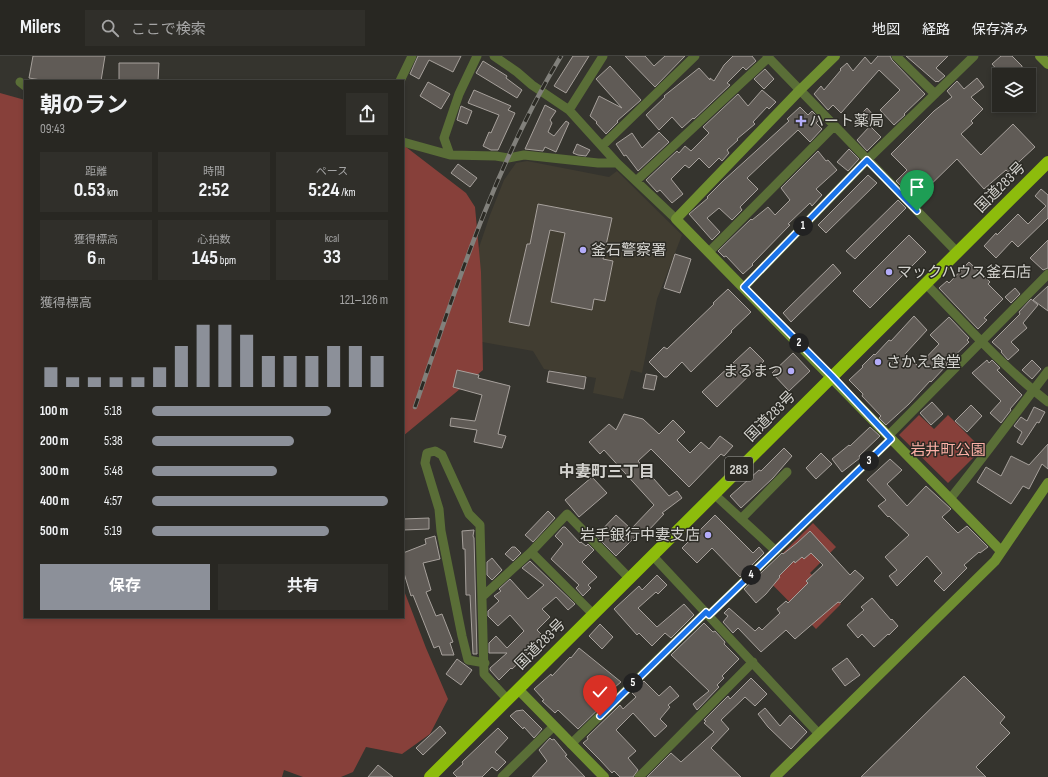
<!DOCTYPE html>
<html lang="ja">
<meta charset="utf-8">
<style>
:root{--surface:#282722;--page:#302f2a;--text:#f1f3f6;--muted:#a5a5a5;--line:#444440;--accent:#8c9099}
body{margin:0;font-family:"Sofia Sans Condensed","Noto Sans JP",sans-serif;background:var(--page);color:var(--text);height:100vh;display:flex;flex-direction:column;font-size:15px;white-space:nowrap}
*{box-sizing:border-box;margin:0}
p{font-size:13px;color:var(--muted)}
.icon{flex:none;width:22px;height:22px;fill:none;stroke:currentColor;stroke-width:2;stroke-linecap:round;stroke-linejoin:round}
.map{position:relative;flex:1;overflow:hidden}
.drawer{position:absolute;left:24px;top:24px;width:380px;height:538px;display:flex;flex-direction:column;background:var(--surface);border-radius:0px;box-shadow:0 2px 6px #0003,0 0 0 1px var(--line)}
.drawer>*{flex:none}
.buttons{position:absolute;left:992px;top:12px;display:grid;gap:8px}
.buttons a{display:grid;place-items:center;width:44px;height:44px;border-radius:0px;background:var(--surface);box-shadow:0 2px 6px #0003,0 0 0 1px var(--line);font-size:20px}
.pin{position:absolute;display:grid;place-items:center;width:34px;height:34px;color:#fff;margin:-41px -17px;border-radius:50% 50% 50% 0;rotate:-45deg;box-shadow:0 0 4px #0007}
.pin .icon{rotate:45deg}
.km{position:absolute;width:20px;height:20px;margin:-10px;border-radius:50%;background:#222;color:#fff;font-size:11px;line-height:20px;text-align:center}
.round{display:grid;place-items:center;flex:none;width:42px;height:42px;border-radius:0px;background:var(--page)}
.headline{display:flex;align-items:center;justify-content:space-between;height:68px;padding:0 16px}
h1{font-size:22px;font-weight:700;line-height:30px}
.stats{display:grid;grid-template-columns:repeat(3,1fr);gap:6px;height:68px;padding:4px 16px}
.stats div{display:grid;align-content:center;border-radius:0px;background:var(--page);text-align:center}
.stats b{font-size:20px;font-weight:700}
.stats small{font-size:11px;font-weight:400}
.stats p{font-size:11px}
.chart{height:112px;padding:8px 16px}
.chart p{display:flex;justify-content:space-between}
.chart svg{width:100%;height:72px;margin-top:4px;stroke:var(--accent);stroke-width:6}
.cta{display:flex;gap:8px;margin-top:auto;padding:8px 16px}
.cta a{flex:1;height:46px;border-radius:0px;background:var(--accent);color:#fff;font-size:16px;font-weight:700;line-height:46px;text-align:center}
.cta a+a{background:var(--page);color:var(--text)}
ul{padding:0 16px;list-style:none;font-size:13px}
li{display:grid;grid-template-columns:64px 48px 1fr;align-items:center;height:30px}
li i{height:10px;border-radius:5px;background:var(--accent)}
header{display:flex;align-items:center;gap:24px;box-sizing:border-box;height:56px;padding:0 20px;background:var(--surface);border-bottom:1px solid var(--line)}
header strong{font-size:19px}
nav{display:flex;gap:22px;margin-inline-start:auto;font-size:14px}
.search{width:280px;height:36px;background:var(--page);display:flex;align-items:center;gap:10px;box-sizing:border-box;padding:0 14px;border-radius:0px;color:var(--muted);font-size:15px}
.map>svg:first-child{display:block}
.built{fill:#413d31}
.green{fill:#87403a}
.building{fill:#605b56;stroke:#a7a19c}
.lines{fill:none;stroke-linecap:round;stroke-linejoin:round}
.street{stroke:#5a6e37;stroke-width:9}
.secondary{stroke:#6f8e31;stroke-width:10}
.highway{stroke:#8dbc0c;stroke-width:12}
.rail-casing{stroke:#81807b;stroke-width:4.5}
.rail{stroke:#2b2a24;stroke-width:3;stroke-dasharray:9;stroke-linecap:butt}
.route-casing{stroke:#fff;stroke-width:8}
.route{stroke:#1a73e8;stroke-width:5}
.poi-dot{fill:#b3acf9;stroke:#2b2a24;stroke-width:1.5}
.labels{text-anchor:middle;stroke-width:3;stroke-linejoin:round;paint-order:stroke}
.shield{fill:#2b2a24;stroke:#a1a09c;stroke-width:1}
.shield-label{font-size:14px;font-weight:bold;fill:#d4d3cf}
.poi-label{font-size:15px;fill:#d4d3cf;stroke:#2b2a24;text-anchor:start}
.street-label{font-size:15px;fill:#d4d3cf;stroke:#2b2a24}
.park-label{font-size:15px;fill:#fdb0a6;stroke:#2b2a24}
.neighbourhood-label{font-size:16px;font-weight:bold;fill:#d4d3cf;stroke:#2b2a24}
</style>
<header>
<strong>Milers</strong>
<div class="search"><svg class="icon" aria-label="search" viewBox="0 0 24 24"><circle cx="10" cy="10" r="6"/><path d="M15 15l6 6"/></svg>ここで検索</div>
<nav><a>地図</a><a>経路</a><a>保存済み</a></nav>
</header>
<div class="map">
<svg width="1048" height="721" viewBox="0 0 1048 721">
<rect width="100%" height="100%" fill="#35342e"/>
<path class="built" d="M527 105 609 121 617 115 682 179 657 243 642 317 631 314 623 343 593 337 596 322 544 313 533 295 449 280 490 159 504 124 516 107Z"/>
<path class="green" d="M0 37 25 44V561H403V532L426 592 448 643 430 678 402 698 366 691 353 716 341 721H303L284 714 282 721H0Z
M403 90 406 91 466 137 475 151 481 216 483 314 403 380Z
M919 359 934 373 948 359 982 393 948 427 899 379Z
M813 467 836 491 810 517 841 548 816 573 762 518Z"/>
<path class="building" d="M33 0H105L101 25H47L29 22Z
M418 0H461L453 16 429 4 419 23 410 18Z
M573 0H589L566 37 554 30Z
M625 0H645L654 10 665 0H685L655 31Z
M733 0H752L756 5 746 14 743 11 727 27 730 29 694 63 693 62 682 72 672 61 659 74 646 59 665 41 664 40 699 12 710 24V22L714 25 724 9Z
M878 0H890L892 4 925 38 904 58 905 59 894 69 880 54 900 34 879 14 841 57 833 49 828 54 814 38 821 30 824 34 841 14 840 13 847 7 853 15 865 1 871 8Z
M906 0H948L936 12 945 20 938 26 937 25 936 26Z
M1001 0H1012L1022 10V14L1016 19H1005L1002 15 1000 17 992 8Z
M483 5 507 20 506 22 522 34 517 42 476 17Z
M119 7H159L158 25 119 24Z
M610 10 641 44 617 65 618 66 606 78 596 67 597 66 590 60 599 40 622 52 596 23Z
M765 13 774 23 764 33 754 23Z
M977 22 984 31 971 41 983 53 971 65 973 67 961 78 981 99 1013 68 1035 91 1008 116 1006 114 984 133 957 103 915 144 896 125 907 114 891 98 934 55 952 41 947 35 957 25 964 33Z
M428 26 450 38 441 53 420 40Z
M474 34 511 50 508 54 515 57 498 94H491L483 90 489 76 491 77 499 59 468 47Z
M762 34 776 46 769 53 767 51 753 66 755 68 737 83 738 84 727 94 729 97 722 105 719 102 709 112 699 102 689 112 685 109 671 123 683 138 672 147 660 134 657 136 646 124 677 95 679 97 685 90 691 95 709 77 703 71 738 38 748 50Z
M545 49 556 55 550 64 552 67 548 76 554 80 566 65 569 67 556 96 545 91 543 95 525 93Z
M461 50 472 55 467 68 457 64Z
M800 51 808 59 812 55 820 63 816 67 822 73 810 86 798 74 747 122 758 133 740 151 742 154 732 164 719 152 707 162 720 176 712 184 689 158 708 142 707 141 723 125 789 65 787 63Z
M867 52 876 62 868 70 859 60Z
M870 70 881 81 867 95 857 84Z
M659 76 669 86 638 115 626 99 624 100 616 88 632 77 642 92Z
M577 88 590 94 586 100 578 99 573 97Z
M849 93 859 103 848 115 837 106Z
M818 95 826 105 828 104 837 114 816 133 822 139 812 150 810 147 788 168 790 169 752 208 753 209 743 218 726 200 724 201 718 195 751 163 752 164 768 151 775 159 790 144 781 132Z
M458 108 477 122 470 131 451 117Z
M868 119 877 127 826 177 818 169Z
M1041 133 1048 139V162L1018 191 1012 185 996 202 984 190 996 177 997 179 1018 158 1028 168 1046 150 1035 140Z
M898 144 906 152 855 203 846 195Z
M538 148 612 162 603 203 613 205 605 245 594 243 592 254 551 246 565 177 550 174 529 270 509 266 527 188H530Z
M909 179 926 196 870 252 853 235Z
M1048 184V212L1043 214 1030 202Z
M675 198 691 203 680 237 664 232Z
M969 206 990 226 988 228 1003 243 984 262 987 264 978 273 939 232 947 225 949 227Z
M833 208 841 217 791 266 783 257Z
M1048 230V255L1033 244Z
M1015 232 1020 238 1011 247 1005 241Z
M728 233 751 256 731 275 732 276 691 316 682 306 667 321H664L649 306 664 291 667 293 714 248 713 247Z
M1031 243 1038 249 1023 267 1027 272 1011 286 1019 294 1008 304 1001 296 1002 295 992 286 1020 258 1019 256Z
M914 260 927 274 905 298 918 310 939 288 930 279 949 261 969 282 967 284 969 286 946 308 947 309 931 326 930 325 909 348 886 369 879 362 881 360 862 340 863 338 849 324 863 311 862 310 874 298 875 299 889 284 891 285Z
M750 291 764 305 717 351 702 336Z
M793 297 810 315 789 335 772 317Z
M987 304 989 307 992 304 1000 312 997 314 1022 339 1010 353 1011 354 1001 367 990 357 1001 345 972 317Z
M1032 304 1041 313 1032 323 1022 314Z
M457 314 479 319 478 322 510 330 498 378 506 380 502 392 474 386 477 374 450 370 451 362 475 365 482 339 453 331Z
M549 315 586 321 584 333 547 326Z
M646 318 657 320 654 334 643 332Z
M932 346 943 358 931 369 920 357Z
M971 349 982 360 967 376 955 365Z
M1034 351 1045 356 1039 367 1037 366 1022 389 1017 386 1022 376 1014 370 1021 361 1027 365Z
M624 358 643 363 659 378 673 364 685 376 677 384 690 397 701 386 709 393 720 380 733 390 724 400 721 398 689 431 651 393 638 405 669 440 677 435 682 442 662 457 664 458 647 476 643 473 616 500 596 480 616 459 631 473 654 449 604 394 600 398 589 386 609 368 616 374Z
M870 371 880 380 859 400 860 402 842 416 832 403 849 389 850 390Z
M1048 388V413L1042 408 1029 433 1023 430 1011 448 977 426 986 411 1001 420 1011 400 1029 409Z
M784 392 792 400 773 422 741 452 730 440 759 414 761 415Z
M821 397 832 408 816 423 806 412Z
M890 403 902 414 887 428 907 450 926 430 951 453 942 461 958 477 967 470 988 491 980 497 979 496 964 509 967 512 944 535 934 525 942 517 927 500 897 530 889 520 897 514 885 501 909 479 889 460 888 461 878 450 886 444 867 424Z
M592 421 607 437 579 461 565 444Z
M548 455 555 462 533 486 525 479Z
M715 459 753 497 759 491 764 497 740 521 712 492 697 507 682 492Z
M429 462V473L403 474V463Z
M563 471H565L580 487 581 486 586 490 588 488 594 494 582 506 597 521 588 529 591 532 583 540 576 532 579 529 551 503 563 488 555 480Z
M474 474 473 480 474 482 477 598H473L470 539H466L465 493H463L462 475Z
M810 475 850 519 855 514 864 522 840 547 838 546 795 583 786 574 761 596 738 572 733 577 723 566 728 560 724 557 729 552 755 575 759 571 762 574 780 557 777 553 786 545 788 547 808 527 806 525 823 509 811 497 804 503 802 501 795 507 794 505 779 520 780 521 766 538 756 547 744 533 782 497 783 498 797 487Z
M435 480 440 503 423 507 431 534 426 536 436 560 442 558 453 586 450 587 454 599H442L439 590 434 592 413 539 411 540 403 514V497L426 488 425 483Z
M512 491H515L521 497 513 505 505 498Z
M492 502 502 514 492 524 487 519V506Z
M530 505 575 548 568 554 556 541 542 553 550 561 537 574 542 579 531 589 534 592 524 602 512 613 511 612 499 624 490 614V612L507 597H489V587L496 580 507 592 524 575 510 559 498 570 488 560V555L499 545 494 540 501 535 499 533 510 523 528 543 544 529 522 512Z
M657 519 667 529 658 538 656 536 638 552 657 571 684 548 694 559 671 582 665 577 652 590 639 577 637 579 614 553 639 530 642 534Z
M872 542 891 564 892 563 898 570 889 579 888 578 874 591 862 578 858 582 847 569 864 554 861 551Z
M704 567 713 576 715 575 725 586 724 588 739 603 722 620 724 622 717 629 719 631 697 654 693 648 709 635 671 599Z
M600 568 613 581 602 593 589 580Z
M579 592 621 626 608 637 611 641 578 673 558 654 555 657 542 645 544 644 534 633 551 618 552 620 570 601 571 602Z
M847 602 860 619 845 630 832 613Z
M457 603 472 614 461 629 446 618Z
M964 620 1005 661 1000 667 1010 677 976 711 986 721H861Z
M751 622 767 638 755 650 745 641 721 664 729 673 711 692 741 721H647L671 697 681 706 714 676 704 667 706 665 704 664 728 640 730 643Z
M644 625 659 640 670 630 679 640 668 649 670 651 660 663 667 670 655 681 633 657 616 674 636 695 628 702 638 714 633 721H620L614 715 612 717 600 704 583 687 588 683 587 681 620 649 623 653 636 641 632 637Z
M765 652 780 670 790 659 807 676 791 693 768 671 758 658Z
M523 654 542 673 534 682 524 671 523 673 510 660 516 655Z
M440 670 446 677 423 699 416 692Z
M498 672 508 682 495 696 506 706 497 715 492 711 482 721H457L453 717 463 708 462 706Z
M550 682 552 684 554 683 567 699 565 700 585 721H532L547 705 539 694Z
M378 709 393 721H368Z"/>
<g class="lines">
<path class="street" d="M494 0 517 16 532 29 569 54 617 107 676 163
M767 0 957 196
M896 0 935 38
M400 25 412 0
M20 26 25 30
M569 54 603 0
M403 86 450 99 496 100 508 102 524 99 598 107H617
M602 90 695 0
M450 99 444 82 459 38 477 0
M636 125 768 2
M709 196 834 70
M926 228C965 268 1003 311 1048 346
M744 231 867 104 974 0
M888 380 1048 218
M714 438 776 495
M950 443C984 401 1015 358 1048 315
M741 463 787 416
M531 496 593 558
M652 499 819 678
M482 541 531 496 567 458 629 522
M709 559 891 383
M485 607 468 604 462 580 441 475 439 453 425 407 427 397 435 395 442 399 469 458 480 469 484 618 507 643
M571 688 706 556
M502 721 554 670
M639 721 753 606"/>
<path class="secondary" d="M835 0 800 34 676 163C785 273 892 385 1001 495
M1040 0 1048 8
M518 633 604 721
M775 721 995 505 1048 427"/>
<path class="highway" d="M430 721 1048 106"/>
<g class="rail-casing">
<path id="rail" d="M415 351C456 231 495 109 561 0"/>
</g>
<use href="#rail" class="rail"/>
</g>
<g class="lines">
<g class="route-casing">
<path id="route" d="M600 660 706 556 709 559 891 383 832 320 744 231 867 104 917 155"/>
</g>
<use href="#route" class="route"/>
</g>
<g class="poi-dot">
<path d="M799 59h4v4h4v4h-4v4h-4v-4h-4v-4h4z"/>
<circle cx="583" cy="194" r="4"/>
<circle cx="889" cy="216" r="4"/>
<circle cx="878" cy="306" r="4"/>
<circle cx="791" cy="315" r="4"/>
<circle cx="708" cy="479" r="4"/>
</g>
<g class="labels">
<rect class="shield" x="725" y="401" width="28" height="24" rx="3"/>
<g class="shield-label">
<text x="739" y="418">283</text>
</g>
<g class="poi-label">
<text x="809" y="70">ハート薬局</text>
<text x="591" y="199">釜石警察署</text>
<text x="897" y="221">マックハウス釜石店</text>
<text x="886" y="311">さかえ食堂</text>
<text x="783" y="320" text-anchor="end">まるまつ</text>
<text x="700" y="484" text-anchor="end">岩手銀行中妻支店</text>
</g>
<g class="street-label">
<text transform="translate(1000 131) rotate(-45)" y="5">国道283号</text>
<text transform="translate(770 360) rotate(-45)" y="5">国道283号</text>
<text transform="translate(540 588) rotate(-45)" y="5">国道283号</text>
</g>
<g class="park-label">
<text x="948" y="399">岩井町公園</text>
</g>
<g class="neighbourhood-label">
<text x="607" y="421">中妻町三丁目</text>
</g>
</g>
</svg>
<div class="buttons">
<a><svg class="icon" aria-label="layers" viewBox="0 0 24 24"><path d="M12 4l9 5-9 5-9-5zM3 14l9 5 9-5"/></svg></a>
</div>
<div class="pin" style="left:917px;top:155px;background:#1e9e55"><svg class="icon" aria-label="arrive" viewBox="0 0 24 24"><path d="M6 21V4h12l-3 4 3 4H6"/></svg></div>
<div class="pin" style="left:600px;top:660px;background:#d93025"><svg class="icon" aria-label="check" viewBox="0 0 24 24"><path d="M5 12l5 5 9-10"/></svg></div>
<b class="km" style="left:803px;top:170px">1</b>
<b class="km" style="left:799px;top:287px">2</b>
<b class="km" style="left:869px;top:405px">3</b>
<b class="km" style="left:751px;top:519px">4</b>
<b class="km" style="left:633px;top:627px">5</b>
<section class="drawer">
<div class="headline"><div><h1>朝のラン</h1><p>09:43</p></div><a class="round"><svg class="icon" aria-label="share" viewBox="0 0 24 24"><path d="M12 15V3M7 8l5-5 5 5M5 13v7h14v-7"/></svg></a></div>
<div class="stats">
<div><p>距離</p><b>0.53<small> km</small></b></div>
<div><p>時間</p><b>2:52</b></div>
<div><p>ペース</p><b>5:24<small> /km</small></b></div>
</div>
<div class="stats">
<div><p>獲得標高</p><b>6<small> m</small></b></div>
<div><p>心拍数</p><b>145<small> bpm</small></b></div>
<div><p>kcal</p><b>33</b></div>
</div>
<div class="chart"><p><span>獲得標高</span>121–126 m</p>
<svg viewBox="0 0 160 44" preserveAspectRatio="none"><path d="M5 44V32M15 44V38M25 44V38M35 44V38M45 44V38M55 44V32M65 44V19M75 44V6M85 44V6M95 44V12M105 44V25M115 44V25M125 44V25M135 44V19M145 44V19M155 44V25"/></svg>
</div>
<ul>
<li><b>100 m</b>5:18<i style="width:76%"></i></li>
<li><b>200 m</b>5:38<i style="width:60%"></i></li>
<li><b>300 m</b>5:48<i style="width:53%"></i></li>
<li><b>400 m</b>4:57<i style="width:100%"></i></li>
<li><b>500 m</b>5:19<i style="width:75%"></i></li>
</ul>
<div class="cta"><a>保存</a><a>共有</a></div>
</section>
</div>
